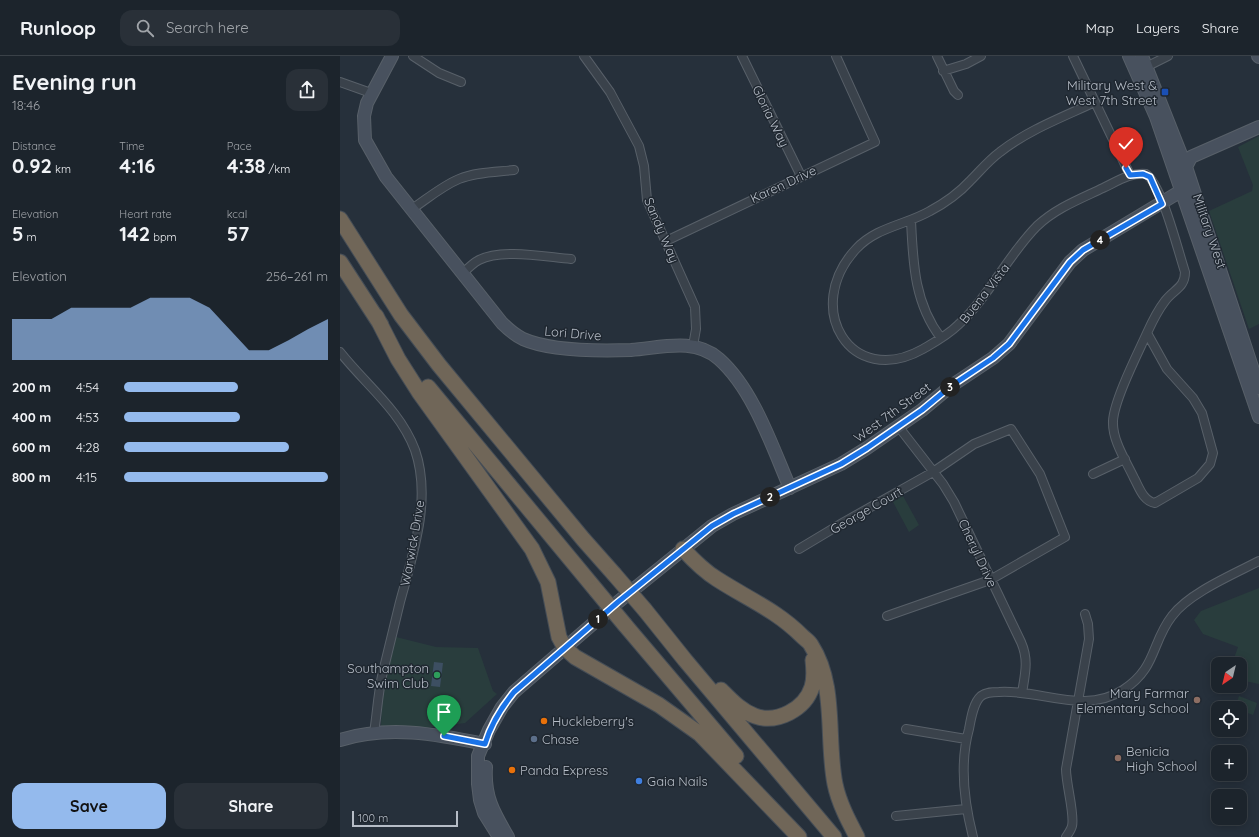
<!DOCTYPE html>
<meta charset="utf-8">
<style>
:root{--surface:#1c242c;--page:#293038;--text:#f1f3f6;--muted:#a0a4a9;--line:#3a4148;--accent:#94baed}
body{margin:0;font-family:Quicksand,sans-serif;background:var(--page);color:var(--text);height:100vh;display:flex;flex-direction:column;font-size:15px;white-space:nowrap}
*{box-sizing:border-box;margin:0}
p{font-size:13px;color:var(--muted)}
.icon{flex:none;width:22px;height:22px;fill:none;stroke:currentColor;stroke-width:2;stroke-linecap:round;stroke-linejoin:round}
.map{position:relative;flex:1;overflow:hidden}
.details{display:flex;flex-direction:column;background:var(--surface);width:340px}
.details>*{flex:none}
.needle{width:26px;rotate:215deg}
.controls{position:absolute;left:871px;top:601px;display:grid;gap:8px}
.controls a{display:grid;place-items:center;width:36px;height:36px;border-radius:8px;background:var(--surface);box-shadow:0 2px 10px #0003,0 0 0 1px var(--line);font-size:20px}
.scale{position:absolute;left:12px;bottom:10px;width:106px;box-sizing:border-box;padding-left:4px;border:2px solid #b6bdc7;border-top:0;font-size:11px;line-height:14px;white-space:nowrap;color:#b6bdc7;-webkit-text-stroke:3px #1f2730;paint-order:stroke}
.pin{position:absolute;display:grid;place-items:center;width:34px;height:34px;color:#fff;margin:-41px -17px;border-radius:50% 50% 50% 0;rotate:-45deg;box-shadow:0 0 4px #0007}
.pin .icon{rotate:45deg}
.km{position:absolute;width:20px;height:20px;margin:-10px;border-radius:50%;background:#222;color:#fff;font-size:11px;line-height:20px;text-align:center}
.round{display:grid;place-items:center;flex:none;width:42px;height:42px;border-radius:12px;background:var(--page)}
.head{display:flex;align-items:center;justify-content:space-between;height:68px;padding:0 12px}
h1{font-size:22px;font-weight:700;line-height:30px}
.figures{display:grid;grid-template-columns:repeat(3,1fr);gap:6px;height:68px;padding:4px 12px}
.figures div{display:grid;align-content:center}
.figures b{font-size:20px;font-weight:700}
.figures small{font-size:11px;font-weight:400}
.figures p{font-size:11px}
.chart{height:112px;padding:8px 12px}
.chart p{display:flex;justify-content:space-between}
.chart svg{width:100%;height:72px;margin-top:4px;fill:var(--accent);opacity:.7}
.cta{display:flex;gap:8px;margin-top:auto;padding:8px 12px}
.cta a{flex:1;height:46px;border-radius:12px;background:var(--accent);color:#111;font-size:16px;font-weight:700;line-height:46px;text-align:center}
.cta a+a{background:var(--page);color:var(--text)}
ul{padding:0 12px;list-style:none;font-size:13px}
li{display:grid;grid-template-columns:64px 48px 1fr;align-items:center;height:30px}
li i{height:10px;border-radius:5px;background:var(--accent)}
header{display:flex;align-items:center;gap:24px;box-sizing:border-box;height:56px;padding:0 20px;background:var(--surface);border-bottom:1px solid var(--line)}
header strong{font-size:19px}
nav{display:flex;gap:22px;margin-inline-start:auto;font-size:14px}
.search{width:280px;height:36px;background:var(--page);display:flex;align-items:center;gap:10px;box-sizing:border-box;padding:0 14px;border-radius:12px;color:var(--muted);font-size:15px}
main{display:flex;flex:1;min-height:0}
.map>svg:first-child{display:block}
.green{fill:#293d3d}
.water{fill:#3d4f62}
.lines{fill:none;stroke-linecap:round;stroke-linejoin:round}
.street-casing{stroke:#586069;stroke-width:10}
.secondary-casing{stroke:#586069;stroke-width:14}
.highway-casing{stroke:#454d56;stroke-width:17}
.street{stroke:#3a424b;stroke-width:8}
.secondary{stroke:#48515e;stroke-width:12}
.highway{stroke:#706658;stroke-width:15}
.highway-bridge-casing{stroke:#454d56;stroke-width:17;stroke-linecap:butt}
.highway-bridge{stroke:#706658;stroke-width:15}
.route-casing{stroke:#fff;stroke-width:8}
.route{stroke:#1a73e8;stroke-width:5}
.transit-dot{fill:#1a4fb4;stroke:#1f2730;stroke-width:1.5}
.leisure-dot{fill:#2e9e5b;stroke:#1f2730;stroke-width:1.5}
.education-dot{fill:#8d6e63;stroke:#1f2730;stroke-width:1.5}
.food-dot{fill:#e8710a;stroke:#1f2730;stroke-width:1.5}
.service-dot{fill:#5c6f8a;stroke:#1f2730;stroke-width:1.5}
.shop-dot{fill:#3f7fe0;stroke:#1f2730;stroke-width:1.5}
.labels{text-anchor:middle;stroke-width:3;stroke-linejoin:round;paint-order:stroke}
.poi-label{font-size:13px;fill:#b6bdc7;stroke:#1f2730;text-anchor:start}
.street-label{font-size:13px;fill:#b6bdc7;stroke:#1f2730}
</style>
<header>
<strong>Runloop</strong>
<div class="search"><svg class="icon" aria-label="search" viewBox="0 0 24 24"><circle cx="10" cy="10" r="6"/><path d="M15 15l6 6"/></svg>Search here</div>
<nav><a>Map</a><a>Layers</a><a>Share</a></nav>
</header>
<main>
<section class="details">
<div class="head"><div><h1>Evening run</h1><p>18:46</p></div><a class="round"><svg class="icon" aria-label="share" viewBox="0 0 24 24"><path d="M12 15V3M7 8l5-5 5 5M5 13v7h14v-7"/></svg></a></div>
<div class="figures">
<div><p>Distance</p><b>0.92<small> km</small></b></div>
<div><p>Time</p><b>4:16</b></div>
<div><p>Pace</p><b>4:38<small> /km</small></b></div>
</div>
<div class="figures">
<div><p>Elevation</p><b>5<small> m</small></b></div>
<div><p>Heart rate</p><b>142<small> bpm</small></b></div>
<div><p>kcal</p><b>57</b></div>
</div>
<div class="chart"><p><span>Elevation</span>256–261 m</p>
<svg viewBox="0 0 160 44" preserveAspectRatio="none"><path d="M0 44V19L10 19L20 19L30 12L40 12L50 12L60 12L70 6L80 6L90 6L100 12L110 25L120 38L130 38L140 32L150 25L160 19V44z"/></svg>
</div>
<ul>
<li><b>200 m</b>4:54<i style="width:56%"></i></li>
<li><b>400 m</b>4:53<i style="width:57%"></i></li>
<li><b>600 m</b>4:28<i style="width:81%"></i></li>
<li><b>800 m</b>4:15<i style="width:100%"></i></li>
</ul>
<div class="cta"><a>Save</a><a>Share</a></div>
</section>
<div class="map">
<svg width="919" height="781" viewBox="0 0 919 781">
<rect width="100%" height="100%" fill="#26303b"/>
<path class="green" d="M919 80V268L909 273 869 155 912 135 913 129 898 91Z
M563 440 579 469 569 476 553 446Z
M919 532V628L900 624V608H892L898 591 863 578 854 564 861 555Z
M56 581 96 591 138 592 153 635 157 638 125 667 85 672 41 671 42 640Z
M899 640 917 647 913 659 900 654V652H895Z"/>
<path class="water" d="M94 606 103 607 100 631 91 630Z"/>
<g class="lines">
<g class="street-casing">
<path id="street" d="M73 0 99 17 121 26
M244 0 270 36 299 90 304 110 307 144 355 251 356 273 353 290
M402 0 461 120
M597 0 614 35 618 39
M733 0 790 119
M802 13 828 0
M603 15 626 8 641 0
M0 26 31 37
M755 46C723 61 688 74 660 96 649 104 640 115 630 125 619 137 605 147 590 155 566 169 536 171 516 193 462 251 510 334 583 293 595 286 608 279 618 269 648 242 668 199 697 170 716 152 740 143 763 132 776 126 791 116 806 118 822 129 838 195 845 216 845 232 834 233 825 245 818 254 812 266 807 277 798 297 774 344 773 365 772 384 786 405 794 422 799 431 803 445 815 447L858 422 870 408 873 397 862 357 853 342 827 313 807 277
M72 153C87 143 102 130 119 123 136 116 156 116 174 114
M571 164C573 206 574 247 601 282
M326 185 535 86 496 0
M122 218C127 213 133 207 139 204 162 192 206 201 231 203
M0 296C26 329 60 354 75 394 92 443 73 498 60 546 54 570 48 595 42 620 38 638 37 658 34 677
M558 370 603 428 614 446 681 586C689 604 685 618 682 637
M753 418 785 403
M459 493 504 466 593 416 634 388 671 373 700 418 725 481 650 524 547 560
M566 673 626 683
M556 760 626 753
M633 781C624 746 619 709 629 673 631 663 633 647 641 640 646 636 653 636 659 636 700 633 744 659 783 634 817 612 811 587 832 560 849 537 894 518 919 505
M726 781C728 778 731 774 732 770 735 759 726 728 726 713L749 583 748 568 745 558"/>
</g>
<g class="secondary-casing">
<path id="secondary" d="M52 0 27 47 24 60 25 84 46 121 162 267C168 273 175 279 183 283 210 295 262 295 291 294 321 292 354 281 379 303 413 333 432 390 450 432
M789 0 816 61 919 361
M802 0 846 111 919 332
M918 0 919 1
M0 684C48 669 96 678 145 688
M146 711C144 741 154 757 168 781
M159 781 144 757 140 744 138 728V700L149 674 162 651 174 636 278 546 372 470 393 458 501 408 527 392 582 354 611 330 653 302 669 288 730 206 743 194 841 135 846 111 851 101 919 71"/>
</g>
<g class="highway-casing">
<path id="highway" d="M0 163 61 259 99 309 243 483 274 518
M0 206 41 269
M36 260 58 303 79 336 192 493 208 526 219 581 225 592 235 601 319 649 360 678 459 781
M88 331 256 534
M343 493C354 505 364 515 377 523 408 543 436 554 462 580 465 583 469 585 471 589 497 629 486 683 495 728 499 747 508 764 517 781
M305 554 345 604 494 781
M285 569 396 700
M381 634C391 644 401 655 415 660 437 668 465 653 472 631 475 622 474 613 473 604"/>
</g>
<use href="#street" class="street"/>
<use href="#secondary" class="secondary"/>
<use href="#highway" class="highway"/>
<g class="highway-bridge-casing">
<path id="highway-bridge" d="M274 518 305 554
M256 534 285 569"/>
</g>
<use href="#highway-bridge" class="highway-bridge"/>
</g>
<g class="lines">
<g class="route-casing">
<path id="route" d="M104 680 145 688C151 668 161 652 174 636L278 546 372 470 393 458 501 408 527 392 582 354 611 330 653 302 669 288 730 206 743 194 822 148 810 121 803 118 790 119 786 112"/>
</g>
<use href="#route" class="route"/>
</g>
<rect class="transit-dot" x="821" y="32" width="8" height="8" rx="2"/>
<circle class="leisure-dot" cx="97" cy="619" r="4"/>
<g class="education-dot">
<circle cx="857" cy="644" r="4"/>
<circle cx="778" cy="702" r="4"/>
</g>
<g class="food-dot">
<circle cx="204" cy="665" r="4"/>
<circle cx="172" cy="714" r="4"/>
</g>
<circle class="service-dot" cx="194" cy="683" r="4"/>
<circle class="shop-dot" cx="299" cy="725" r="4"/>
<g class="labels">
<g class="poi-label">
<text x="817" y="34" text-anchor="end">Military West &amp;<tspan x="817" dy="15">West 7th Street</tspan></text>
<text x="89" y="617" text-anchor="end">Southampton<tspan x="89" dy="15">Swim Club</tspan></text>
<text x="849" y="642" text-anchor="end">Mary Farmar<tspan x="849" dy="15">Elementary School</tspan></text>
<text x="212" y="670">Huckleberry's</text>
<text x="202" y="688">Chase</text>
<text x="786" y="700">Benicia<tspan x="786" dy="15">High School</tspan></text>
<text x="180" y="719">Panda Express</text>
<text x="307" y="730">Gaia Nails</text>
</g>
<g class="street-label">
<text transform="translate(431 60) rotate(64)" y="5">Gloria Way</text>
<text transform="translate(443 128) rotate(-25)" y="5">Karen Drive</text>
<text transform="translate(322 174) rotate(67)" y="5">Sandy Way</text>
<text transform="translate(870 175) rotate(71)" y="5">Military West</text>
<text transform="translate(644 237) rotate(-52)" y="5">Buena Vista</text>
<text transform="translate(233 277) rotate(5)" y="5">Lori Drive</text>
<text transform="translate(552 356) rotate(-36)" y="5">West 7th Street</text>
<text transform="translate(526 454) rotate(-30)" y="5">George Court</text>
<text transform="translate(72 487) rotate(-80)" y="5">Warwick Drive</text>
<text transform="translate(638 497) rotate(65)" y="5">Cheryl Drive</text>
</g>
</g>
</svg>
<div class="controls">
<a><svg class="needle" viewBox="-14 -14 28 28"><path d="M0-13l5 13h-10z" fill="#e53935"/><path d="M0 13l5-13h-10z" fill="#a0a4a9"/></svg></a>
<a><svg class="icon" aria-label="locate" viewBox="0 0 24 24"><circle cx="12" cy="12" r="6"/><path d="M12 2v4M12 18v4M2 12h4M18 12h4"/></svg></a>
<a>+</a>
<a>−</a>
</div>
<div class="scale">100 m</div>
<div class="pin" style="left:104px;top:680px;background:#1e9e55"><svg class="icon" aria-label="arrive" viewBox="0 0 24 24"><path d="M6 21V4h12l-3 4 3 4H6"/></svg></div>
<div class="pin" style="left:786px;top:112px;background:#d93025"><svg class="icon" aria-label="check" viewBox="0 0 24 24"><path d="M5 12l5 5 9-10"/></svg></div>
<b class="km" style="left:258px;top:563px">1</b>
<b class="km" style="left:430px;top:441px">2</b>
<b class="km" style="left:610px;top:331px">3</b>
<b class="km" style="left:760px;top:184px">4</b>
</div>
</main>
